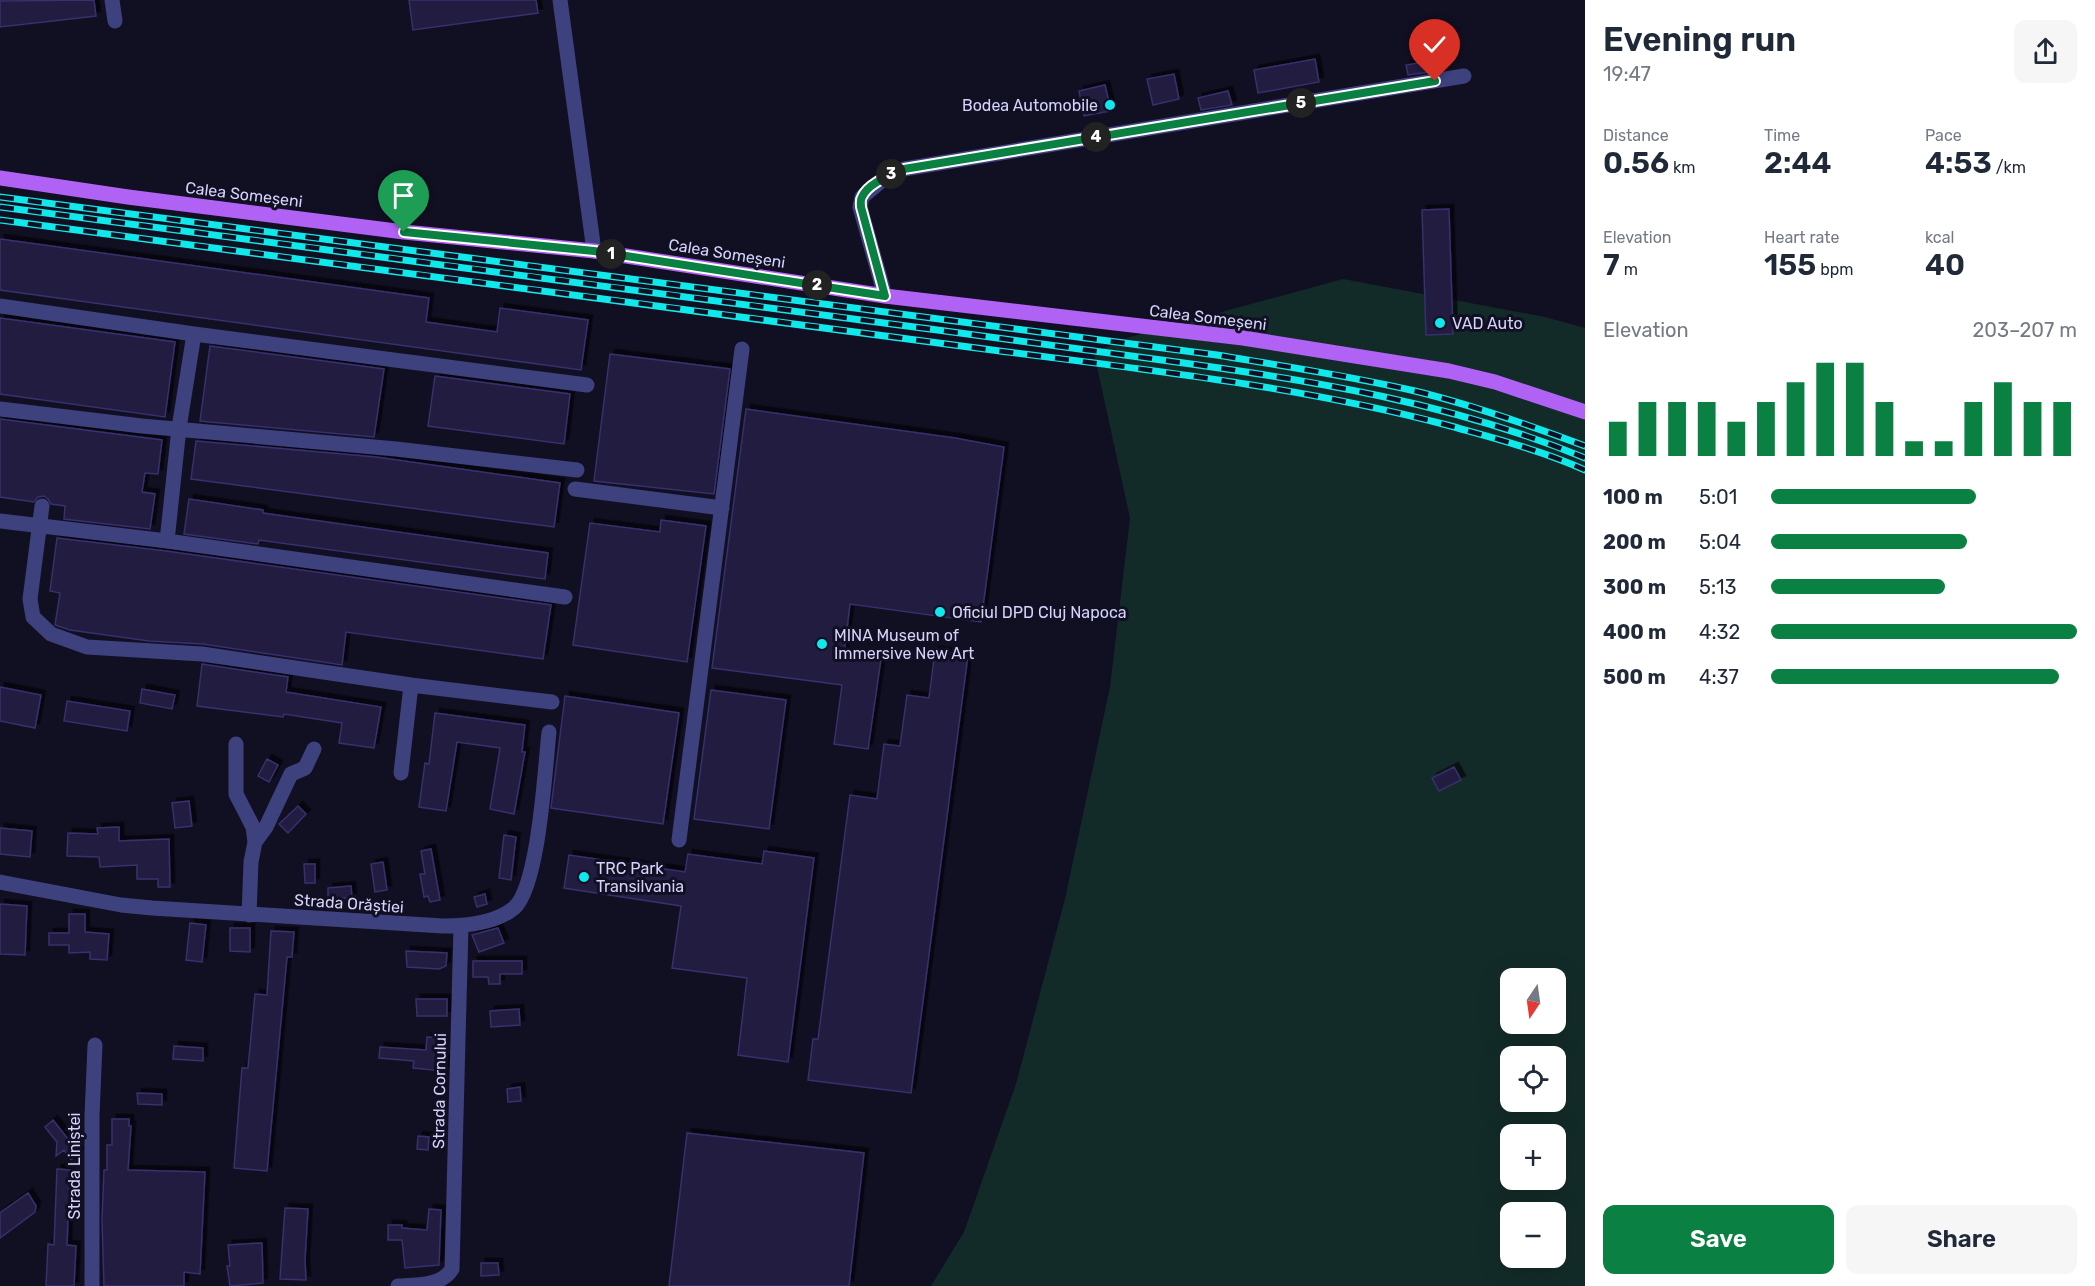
<!DOCTYPE html>
<meta charset="utf-8">
<style>
:root{--surface:#fff;--page:#f6f6f7;--text:#1f2937;--muted:#747a83;--accent:#0b8043}
body{margin:0;font-family:Rubik,sans-serif;background:var(--page);color:var(--text);height:100vh;display:flex;flex-direction:column;font-size:22px;white-space:nowrap}
*{box-sizing:border-box;margin:0}
p{font-size:20px;color:var(--muted)}
.icon{flex:none;width:33px;height:33px;fill:none;stroke:currentColor;stroke-width:2;stroke-linecap:round;stroke-linejoin:round}
.map{position:relative;flex:1;overflow:hidden}
.drawer{display:flex;flex-direction:column;background:var(--surface);width:510px}
.drawer>*{flex:none}
.needle{width:39px;rotate:193deg}
.fabs{position:absolute;left:1500px;top:968px;display:grid;gap:12px}
.fabs a{display:grid;place-items:center;width:66px;height:66px;border-radius:12px;background:var(--surface);box-shadow:0 6px 24px #0002;font-size:30px}
.pin{position:absolute;display:grid;place-items:center;width:51px;height:51px;color:#fff;margin:-62px -26px;border-radius:50% 50% 50% 0;rotate:-45deg;box-shadow:0 0 6px #0007}
.pin .icon{rotate:45deg}
.km{position:absolute;width:30px;height:30px;margin:-15px;border-radius:50%;background:#222;color:#fff;font-size:16px;line-height:30px;text-align:center}
.round{display:grid;place-items:center;flex:none;width:63px;height:63px;border-radius:12px;background:var(--page)}
.summary{display:flex;align-items:center;justify-content:space-between;height:102px;padding:0 18px}
h1{font-size:33px;font-weight:600;line-height:45px}
.stats{display:grid;grid-template-columns:repeat(3,1fr);gap:9px;height:102px;padding:6px 18px}
.stats div{display:grid;align-content:center}
.stats b{font-size:30px;font-weight:600}
.stats small{font-size:16px;font-weight:400}
.stats p{font-size:16px}
.chart{height:168px;padding:12px 18px}
.chart p{display:flex;justify-content:space-between}
.chart svg{width:100%;height:108px;margin-top:6px;stroke:var(--accent);stroke-width:6}
.cta{display:flex;gap:12px;margin-top:auto;padding:12px 18px}
.cta a{flex:1;height:69px;border-radius:12px;background:var(--accent);color:#fff;font-size:24px;font-weight:600;line-height:69px;text-align:center}
.cta a+a{background:var(--page);color:var(--text)}
ul{padding:0 18px;list-style:none;font-size:20px}
li{display:grid;grid-template-columns:96px 72px 1fr;align-items:center;height:45px}
li i{height:15px;border-radius:8px;background:var(--accent)}
main{display:flex;flex:1;min-height:0}
.map>svg:first-child{display:block}
.green{fill:#132b28;fill-rule:evenodd}
.building{fill:#211d41;stroke:#36306c;stroke-width:1.5;filter:url(#shadow)}
.lines{fill:none;stroke-linecap:round;stroke-linejoin:round}
.minor{stroke:#3d417d;stroke-width:15}
.major{stroke:#b062f4;stroke-width:15}
.rail-casing{stroke:#10e9eb;stroke-width:7}
.rail{stroke:#110f22;stroke-width:4.5;stroke-dasharray:14;stroke-linecap:butt}
.route-casing{stroke:#fff;stroke-width:12}
.route{stroke:#0b8043;stroke-width:8}
.poi-dot{fill:#10e9eb;stroke:#110f22;stroke-width:2}
.labels{text-anchor:middle;stroke-width:6;stroke-linejoin:round;paint-order:stroke}
.poi-label{font-size:16px;fill:#d4d3fc;stroke:#110f22;text-anchor:start}
.street-label{font-size:16px;fill:#d4d3fc;stroke:#110f22}
</style>
<main>
<div class="map">
<svg width="1585" height="1286" viewBox="0 0 1585 1286">
<defs>
<filter id="shadow"><feDropShadow dx="4.5" dy="-4.5" stdDeviation="0" flood-color="#0009"/></filter>
</defs>
<rect width="100%" height="100%" fill="#110f22"/>
<path class="green" d="M1343 279 1545 317 1585 328V1286H931L964 1232 1016 1084 1065 899 1110 687 1130 518 1094 353 1130 337ZM1510 978H1556V1023H1510ZM1510 1056H1556V1101H1510ZM1510 1134H1556V1179H1510ZM1510 1212H1556V1257H1510Z"/>
<path class="building" d="M94 0 96 16 0 27V1Z
M409 0H536L538 13 413 30Z
M1315 59 1319 82 1258 93 1254 70Z
M1442 59 1443 70 1408 75 1406 65Z
M1174 74 1179 99 1153 105 1147 79Z
M1105 85 1111 111 1084 116 1079 91Z
M1228 91 1232 105 1201 110 1198 98Z
M1449 209 1453 334 1426 335 1422 210Z
M0 239 429 298 426 322 497 332 500 308 588 320 581 370 0 290Z
M0 318 175 342 165 417 0 394Z
M210 346 384 369 374 437 200 421Z
M610 354 730 369 714 494 594 481Z
M435 376 570 394 564 444 428 426Z
M746 409 955 438 1004 447 981 622 850 604 844 654 881 659 868 749 834 744 842 685 712 668Z
M0 419 162 440 158 474 145 473 142 492 155 494 150 529 64 519 65 506 51 504 48 499 44 496 38 497 34 502 0 497Z
M196 441 376 457 560 483 554 527 191 479Z
M189 499 263 510V513L548 553 545 579 259 540 258 544 184 534Z
M661 520 706 526 687 662 573 645 590 523 660 532Z
M57 538 166 551 551 605 543 659 346 632 342 665 203 644 149 641 70 630 55 625 60 593 50 591Z
M935 651 968 655 911 1093 808 1080 813 1039H818L850 795 877 799 884 744 900 746 907 695 929 698Z
M202 664 288 677 286 692 381 707 374 748 339 743 342 723 284 714 283 717 197 706Z
M0 687 41 695 35 728 0 721Z
M142 689 175 695 172 709 140 703Z
M711 690 786 700 769 829 694 819Z
M565 696 679 713 663 824 551 808Z
M67 701 130 711 127 731 64 721Z
M435 713 525 725 522 752H525L514 814 490 809 500 748 457 742 446 811 419 807 425 763 429 764Z
M267 759 278 765 269 782 258 776Z
M1454 767 1461 780 1439 791 1432 778Z
M189 801 192 826 175 828 172 803Z
M298 806 306 814 288 833 279 824Z
M119 827V841L169 839 170 887H158V879H137V865L100 867 99 857 67 856 68 833 98 834 97 828Z
M0 828 32 831 30 857 0 854Z
M504 835 516 837 511 880 499 878Z
M431 849 440 900 430 902 428 896 424 897 420 874H425L421 851Z
M764 851 814 858 788 1062 738 1055 747 978 672 968 681 906 564 888 569 855 685 872 688 854 762 864Z
M383 862 387 890 375 892 371 864Z
M304 864H315V883H305Z
M351 886 352 898H328V888Z
M485 894 487 904 477 907 474 897Z
M0 904 27 906 25 955 0 954Z
M69 914H85V932L109 934 107 960 90 959V952L69 953V945H49V933H69Z
M190 923 206 925 202 962 186 960Z
M230 928H250V952L230 951Z
M498 928 504 943 479 952 472 935Z
M271 931 294 932 292 957H287L267 1171 234 1168 242 1068H248L255 994 267 995Z
M406 951 447 953 446 966 439 969 407 967Z
M473 961H522V974H500V984H489L488 977H473Z
M416 999H447V1016H417Z
M519 1009 520 1025 491 1027 490 1011Z
M427 1037 442 1038 441 1058 445 1059 444 1071 413 1068 414 1061 379 1058 380 1047 426 1050Z
M174 1046 203 1048V1061L173 1059Z
M520 1087 521 1101 508 1102 507 1089Z
M137 1093 162 1094V1105L138 1104Z
M112 1119H129V1126H131L128 1170 205 1172 200 1274 184 1272V1286H104L102 1220 104 1170H107V1145H112Z
M53 1120 79 1153 71 1160 64 1150 56 1156 57 1142 45 1127Z
M687 1133 864 1153 849 1286H669Z
M418 1136 429 1137 428 1150 417 1149Z
M57 1169 70 1170 67 1245 76 1246 74 1286H46L48 1244 54 1245Z
M28 1193 36 1206 35 1212 0 1238V1213Z
M285 1208 308 1209 305 1260 306 1280 280 1279Z
M429 1209 441 1210 439 1265 405 1268 402 1240H388V1225H402V1228L427 1230Z
M262 1243 263 1283 230 1286 227 1266H230L228 1245Z
M481 1263H498L499 1275 481 1276Z"/>
<g class="lines">
<path class="minor" d="M112 0 115 21
M560 0 594 251
M885 296 860 207 862 197 886 177 904 169 1464 76
M0 306 194 334 587 385
M0 409 142 426 396 449 577 470
M575 489 722 508
M42 506 30 599 33 617 51 634 87 647 202 654 411 685 552 702
M0 521 167 541 565 597
M167 541 179 428 194 334
M236 744V794L253 827 255 842
M401 773 411 685
M679 840 742 349
M0 882 121 905 152 908 443 926C466 926 496 923 514 908 539 886 545 768 549 732
M249 915 251 862 255 842 266 827 291 774 305 768 314 749
M92 1286V1116L95 1045
M398 1286C416 1285 442 1286 452 1269L461 926"/>
<path class="major" d="M0 178 128 197 404 232 594 251 885 296 1243 338 1449 371 1495 382 1585 412"/>
<g class="rail-casing">
<path id="rail" d="M0 197 1217 355C1283 366 1350 376 1415 391 1473 405 1529 425 1585 446
M0 207C315 248 630 289 945 331 1020 341 1095 351 1169 361 1311 380 1452 403 1585 458
M0 220C323 262 646 304 969 347 1129 368 1291 384 1447 425 1493 438 1541 450 1585 470"/>
</g>
<use href="#rail" class="rail"/>
</g>
<g class="lines">
<g class="route-casing">
<path id="route" d="M404 232 594 251 885 296 861 207C861 204 860 200 862 197 868 183 891 175 904 169L1435 81"/>
</g>
<use href="#route" class="route"/>
</g>
<g class="poi-dot">
<circle cx="1110" cy="105" r="6"/>
<circle cx="1440" cy="323" r="6"/>
<circle cx="940" cy="612" r="6"/>
<circle cx="822" cy="644" r="6"/>
<circle cx="584" cy="877" r="6"/>
</g>
<g class="labels">
<g class="poi-label">
<text x="1098" y="111" text-anchor="end">Bodea Automobile</text>
<text x="1452" y="329">VAD Auto</text>
<text x="952" y="618">Oficiul DPD Cluj Napoca</text>
<text x="834" y="641">MINA Museum of<tspan x="834" dy="18">Immersive New Art</tspan></text>
<text x="596" y="874">TRC Park<tspan x="596" dy="18">Transilvania</tspan></text>
</g>
<g class="street-label">
<text transform="translate(244 194) rotate(7)" y="6">Calea Someșeni</text>
<text transform="translate(727 253) rotate(9)" y="6">Calea Someșeni</text>
<text transform="translate(1208 317) rotate(7)" y="6">Calea Someșeni</text>
<text transform="translate(349 903) rotate(4)" y="6">Strada Orăștiei</text>
<text transform="translate(439 1091) rotate(-89)" y="6">Strada Cornului</text>
<text transform="translate(74 1166) rotate(-90)" y="6">Strada Liniștei</text>
</g>
</g>
</svg>
<div class="fabs">
<a><svg class="needle" viewBox="-14 -14 28 28"><path d="M0-13l5 13h-10z" fill="#e53935"/><path d="M0 13l5-13h-10z" fill="#747a83"/></svg></a>
<a><svg class="icon" aria-label="locate" viewBox="0 0 24 24"><circle cx="12" cy="12" r="6"/><path d="M12 2v4M12 18v4M2 12h4M18 12h4"/></svg></a>
<a>+</a>
<a>−</a>
</div>
<div class="pin" style="left:404px;top:232px;background:#1e9e55"><svg class="icon" aria-label="arrive" viewBox="0 0 24 24"><path d="M6 21V4h12l-3 4 3 4H6"/></svg></div>
<div class="pin" style="left:1435px;top:81px;background:#d93025"><svg class="icon" aria-label="check" viewBox="0 0 24 24"><path d="M5 12l5 5 9-10"/></svg></div>
<b class="km" style="left:611px;top:254px">1</b>
<b class="km" style="left:817px;top:285px">2</b>
<b class="km" style="left:891px;top:174px">3</b>
<b class="km" style="left:1096px;top:137px">4</b>
<b class="km" style="left:1301px;top:103px">5</b>
</div>
<section class="drawer">
<div class="summary"><div><h1>Evening run</h1><p>19:47</p></div><a class="round"><svg class="icon" aria-label="share" viewBox="0 0 24 24"><path d="M12 15V3M7 8l5-5 5 5M5 13v7h14v-7"/></svg></a></div>
<div class="stats">
<div><p>Distance</p><b>0.56<small> km</small></b></div>
<div><p>Time</p><b>2:44</b></div>
<div><p>Pace</p><b>4:53<small> /km</small></b></div>
</div>
<div class="stats">
<div><p>Elevation</p><b>7<small> m</small></b></div>
<div><p>Heart rate</p><b>155<small> bpm</small></b></div>
<div><p>kcal</p><b>40</b></div>
</div>
<div class="chart"><p><span>Elevation</span>203–207 m</p>
<svg viewBox="0 0 160 44" preserveAspectRatio="none"><path d="M5 44V30M15 44V22M25 44V22M35 44V22M45 44V30M55 44V22M65 44V14M75 44V6M85 44V6M95 44V22M105 44V38M115 44V38M125 44V22M135 44V14M145 44V22M155 44V22"/></svg>
</div>
<ul>
<li><b>100 m</b>5:01<i style="width:67%"></i></li>
<li><b>200 m</b>5:04<i style="width:64%"></i></li>
<li><b>300 m</b>5:13<i style="width:57%"></i></li>
<li><b>400 m</b>4:32<i style="width:100%"></i></li>
<li><b>500 m</b>4:37<i style="width:94%"></i></li>
</ul>
<div class="cta"><a>Save</a><a>Share</a></div>
</section>
</main>
